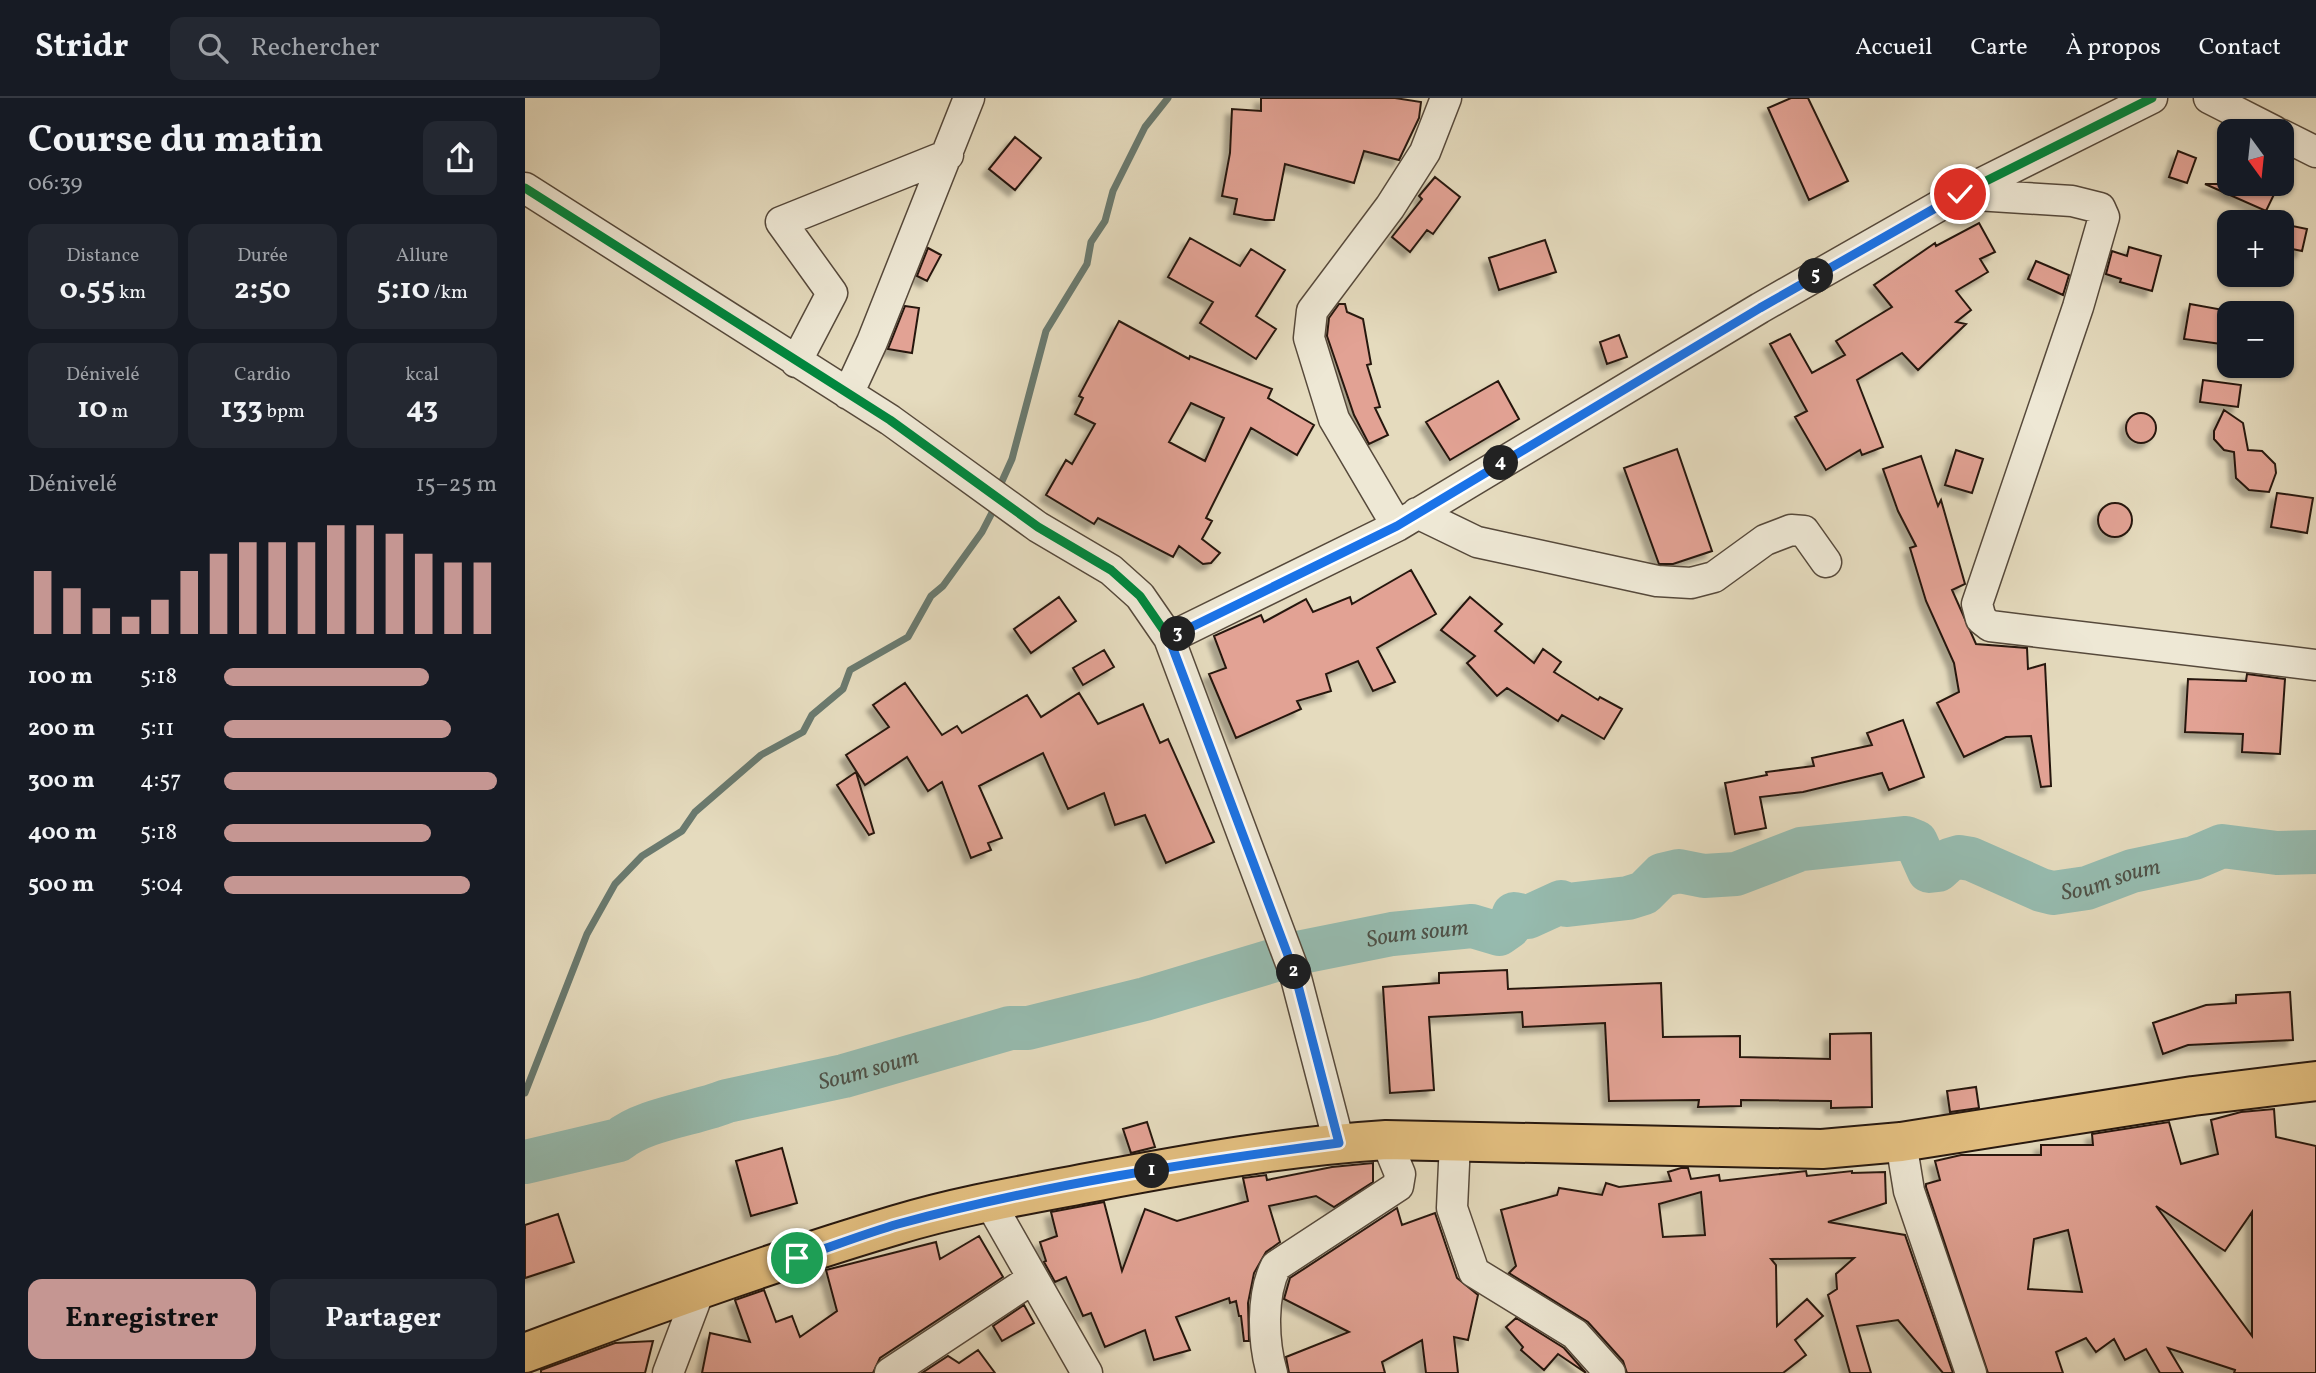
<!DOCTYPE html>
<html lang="fr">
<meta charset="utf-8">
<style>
:root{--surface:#171b24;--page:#242831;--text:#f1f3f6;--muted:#9ea1a6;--line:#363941;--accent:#c59692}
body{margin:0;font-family:Vollkorn,serif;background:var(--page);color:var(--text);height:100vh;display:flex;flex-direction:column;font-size:26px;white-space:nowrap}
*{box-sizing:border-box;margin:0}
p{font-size:23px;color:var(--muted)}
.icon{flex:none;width:38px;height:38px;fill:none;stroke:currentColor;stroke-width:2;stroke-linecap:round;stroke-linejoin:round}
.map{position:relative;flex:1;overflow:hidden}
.details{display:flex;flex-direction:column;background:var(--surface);width:525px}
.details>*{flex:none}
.needle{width:46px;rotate:165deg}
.tools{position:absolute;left:1692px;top:21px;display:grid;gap:14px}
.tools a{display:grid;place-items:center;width:77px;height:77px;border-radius:14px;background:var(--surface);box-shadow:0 2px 5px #0004;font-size:35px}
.pin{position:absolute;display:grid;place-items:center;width:60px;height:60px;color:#fff;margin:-30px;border:4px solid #fff;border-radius:50%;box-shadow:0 2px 7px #0007}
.km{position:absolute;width:35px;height:35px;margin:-18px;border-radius:50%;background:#222;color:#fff;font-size:19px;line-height:35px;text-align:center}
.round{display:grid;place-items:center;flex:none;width:74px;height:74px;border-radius:14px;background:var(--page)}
.summary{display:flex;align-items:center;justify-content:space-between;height:119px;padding:0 28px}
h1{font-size:38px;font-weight:700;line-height:52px}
.figures{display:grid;grid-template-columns:repeat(3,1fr);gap:10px;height:119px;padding:7px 28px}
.figures div{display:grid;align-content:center;border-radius:14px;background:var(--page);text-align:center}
.figures b{font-size:30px;font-weight:700}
.figures small{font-size:19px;font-weight:400}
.figures p{font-size:19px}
.chart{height:196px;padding:14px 28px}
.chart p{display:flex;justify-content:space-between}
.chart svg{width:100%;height:126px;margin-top:7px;stroke:var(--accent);stroke-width:6}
.button{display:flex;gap:14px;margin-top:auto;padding:14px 28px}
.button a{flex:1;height:80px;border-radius:14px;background:var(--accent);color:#111;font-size:28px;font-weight:700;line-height:80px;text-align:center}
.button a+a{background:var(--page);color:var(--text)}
ul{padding:0 28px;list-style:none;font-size:23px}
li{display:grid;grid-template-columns:112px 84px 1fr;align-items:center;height:52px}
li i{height:18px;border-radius:9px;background:var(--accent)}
header{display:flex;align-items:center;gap:42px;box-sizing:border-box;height:98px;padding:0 35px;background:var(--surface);border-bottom:2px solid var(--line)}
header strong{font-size:33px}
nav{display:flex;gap:38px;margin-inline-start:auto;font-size:24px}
.search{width:490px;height:63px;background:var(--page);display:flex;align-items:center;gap:18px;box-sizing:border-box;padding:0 24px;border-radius:14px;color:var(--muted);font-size:26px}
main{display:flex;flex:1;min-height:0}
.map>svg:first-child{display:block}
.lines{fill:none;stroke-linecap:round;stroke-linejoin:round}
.stream{stroke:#6a7a6f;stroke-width:7}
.river{stroke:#96bbaf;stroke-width:44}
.building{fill:#e2a294;stroke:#27180f;stroke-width:2;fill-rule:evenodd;filter:url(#shadow)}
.minor-casing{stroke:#56493b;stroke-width:33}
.major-casing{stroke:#27180f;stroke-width:42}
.minor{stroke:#eee8d5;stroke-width:30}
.major{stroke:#e2be7f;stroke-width:38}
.cycleway-casing{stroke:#eee8d5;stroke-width:13}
.cycleway{stroke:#00873e;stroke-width:9}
.route-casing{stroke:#fff;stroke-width:14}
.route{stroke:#1a73e8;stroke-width:9}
.labels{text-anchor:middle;stroke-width:5;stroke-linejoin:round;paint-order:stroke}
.water-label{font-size:23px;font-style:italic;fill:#4e5147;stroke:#eee8d5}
</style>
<header>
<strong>Stridr</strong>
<div class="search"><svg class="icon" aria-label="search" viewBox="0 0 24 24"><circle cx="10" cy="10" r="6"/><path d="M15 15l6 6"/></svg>Rechercher</div>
<nav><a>Accueil</a><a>Carte</a><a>À propos</a><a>Contact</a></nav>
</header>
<main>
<section class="details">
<div class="summary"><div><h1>Course du matin</h1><p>06:39</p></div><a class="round"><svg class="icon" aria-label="share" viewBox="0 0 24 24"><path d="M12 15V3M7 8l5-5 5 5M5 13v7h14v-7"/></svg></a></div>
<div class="figures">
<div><p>Distance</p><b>0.55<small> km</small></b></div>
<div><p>Durée</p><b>2:50</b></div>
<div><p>Allure</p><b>5:10<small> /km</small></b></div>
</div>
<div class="figures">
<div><p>Dénivelé</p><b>10<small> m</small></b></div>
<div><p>Cardio</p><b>133<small> bpm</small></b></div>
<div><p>kcal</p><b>43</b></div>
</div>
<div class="chart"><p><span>Dénivelé</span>15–25 m</p>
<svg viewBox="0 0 160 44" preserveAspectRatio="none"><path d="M5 44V22M15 44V28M25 44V35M35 44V38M45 44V32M55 44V22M65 44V16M75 44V12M85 44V12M95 44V12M105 44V6M115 44V6M125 44V9M135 44V16M145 44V19M155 44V19"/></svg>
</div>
<ul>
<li><b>100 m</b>5:18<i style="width:75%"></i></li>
<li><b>200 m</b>5:11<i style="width:83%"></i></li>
<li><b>300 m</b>4:57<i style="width:100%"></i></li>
<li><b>400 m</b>5:18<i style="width:76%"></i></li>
<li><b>500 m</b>5:04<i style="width:90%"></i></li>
</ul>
<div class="button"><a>Enregistrer</a><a>Partager</a></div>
</section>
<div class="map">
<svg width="1791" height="1275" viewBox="0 0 1791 1275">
<defs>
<filter id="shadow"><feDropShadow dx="-6" dy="6" stdDeviation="2" flood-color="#0004"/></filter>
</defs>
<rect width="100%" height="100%" fill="#e5dbbe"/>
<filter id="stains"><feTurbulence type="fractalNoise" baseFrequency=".00286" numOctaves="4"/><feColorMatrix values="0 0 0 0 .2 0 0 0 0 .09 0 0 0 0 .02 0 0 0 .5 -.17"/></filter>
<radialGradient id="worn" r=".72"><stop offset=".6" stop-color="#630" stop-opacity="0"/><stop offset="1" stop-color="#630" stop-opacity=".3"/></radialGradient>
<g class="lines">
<path class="stream" d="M473 392 487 361 521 233 562 166 566 144 580 123 588 93 620 29 643 0
M0 995 62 836 90 786 117 758 157 733 170 714 236 657 278 634 287 617 318 591 325 572 383 539 406 498 418 488 457 434 471 407"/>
<path class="river" id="s1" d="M0 1064 94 1042C119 1021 170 1016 202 1003L319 978 485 930H503L620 901 777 854 867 836 947 828 974 836 984 829 989 816 1003 819 1036 804 1042 807 1103 800 1119 795 1137 777 1154 773 1179 778 1211 776 1276 751 1381 740 1391 744 1404 773 1413 772 1424 762 1434 759 1446 761 1516 792 1528 795 1562 790 1607 773 1669 760 1697 748 1752 755 1791 754"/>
</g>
<path class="building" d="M736 0H870L896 4 894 20 874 62 839 53 829 85 760 66 749 122H740L709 116 712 101 697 98 705 55 707 11 736 13Z
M1266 0H1283L1323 83 1284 102 1243 10Z
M490 39 516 60 490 92 464 71Z
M1653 53 1671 60 1662 85 1644 79Z
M910 79 935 99 908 136 902 132 885 154 867 139 897 101 894 98Z
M1680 86H1754L1741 113Z
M1454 125 1470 154 1455 161 1463 174 1431 193 1446 212 1431 224 1441 226 1393 272 1377 255 1332 282 1358 349 1337 357 1335 352 1301 372 1270 319 1282 313 1245 246 1265 236 1287 275 1320 257 1311 243 1367 209 1349 187 1410 145 1411 148Z
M1757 126 1782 131 1777 153 1757 149Z
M665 140 715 168 726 151 760 172 731 218 751 231 731 261 675 225 688 204 643 179Z
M1020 142 1031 174 974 192 964 160Z
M1604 149 1636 158 1627 193 1595 184 1596 181 1581 176 1587 153 1602 158Z
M403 150 416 157 402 183 392 178Z
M1511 163 1544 177 1538 197 1503 181Z
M814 206H820L822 214 838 221 846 266 842 267 855 309 850 310 863 337 844 346 829 317 802 238 804 220Z
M1665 206 1704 213V247L1659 241Z
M380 208 394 210 387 255 363 251Z
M594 223 664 261 665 258 747 291 743 300 789 327 772 357 726 330 681 420 687 423 677 441 695 455 686 465 678 466 654 448 648 459 573 420 569 426 521 397 541 362 547 366 570 326 550 316 558 300 554 298ZM666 305 699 320 680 363 644 344Z
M1094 237 1102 259 1082 266 1075 244Z
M1678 282 1716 287 1713 309 1675 304Z
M973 283 994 321 925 362 901 324Z
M1699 312 1718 325 1723 352 1737 353 1750 366 1751 375 1744 394 1724 392 1711 380 1709 354 1699 352 1689 341V333Z
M1601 330a15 15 0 1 1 30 0a15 15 0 1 1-30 0Z
M1152 351 1187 453 1148 466H1134L1099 370Z
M1431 352 1458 361 1447 395 1420 387Z
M1396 358 1413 408 1416 402 1440 486 1427 492 1451 546 1502 550 1503 571 1520 566 1526 688 1516 689 1506 638 1481 639 1439 659 1412 605 1434 594 1429 565 1401 503 1385 450 1391 448 1373 413 1358 371Z
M1752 395 1788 400 1782 435 1746 429Z
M1573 422a17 17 0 1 1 34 0a17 17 0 1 1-34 0Z
M886 472 911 516 852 550 870 584 848 593 833 563 801 576 806 593 772 603 776 611 711 640 684 576 701 570 689 538 736 517 739 524 781 501 788 514 825 499 827 506Z
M534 499 551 523 506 555 489 531Z
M945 499 977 526 970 533 1009 565 1018 551 1036 564 1029 574 1073 602 1075 599 1097 611 1079 641 1037 617 1033 623 982 590 972 598 942 565 950 558 916 532Z
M579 552 589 569 558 587 548 570Z
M1722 576 1760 581 1755 656 1717 654 1718 636 1660 634 1663 581 1721 583Z
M380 585 417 637 432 628 437 635 502 597 516 619 554 595 573 626 618 606 635 645 643 641 689 744 641 765 620 717 590 727 579 695 543 711 518 655 454 688 477 740 463 745 466 752 446 760 417 684 403 693 382 659 340 687 321 657 364 629 348 607Z
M1378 622 1399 679 1364 692 1357 675 1278 694 1235 699 1241 730 1210 736 1200 685 1242 677 1241 674 1289 668 1287 660 1347 647 1342 635Z
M331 674 349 735 344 737 312 687Z
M982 872 983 891 1136 885 1138 939 1215 938V959L1305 961V936L1346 935 1347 1009 1306 1010V1003L1216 1002V1008L1173 1009 1174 1002 1084 1003 1080 925 998 929 997 914 904 919 909 992 865 995 858 889 914 885V875Z
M1765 894 1768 942 1663 947 1638 956 1628 925 1681 907 1711 905V897Z
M1451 989 1454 1010 1425 1014 1422 993Z
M1749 1011 1751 1039 1791 1048V1275H1709L1710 1272 1643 1250 1658 1275H1635L1621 1251 1600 1262 1589 1241 1571 1254 1561 1240 1531 1254 1538 1275H1463L1401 1089V1086L1415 1082 1410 1063 1436 1057H1516V1047H1568L1567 1036 1644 1024 1656 1066 1693 1056 1686 1022 1716 1014ZM1631 1108 1700 1153 1727 1114V1238ZM1543 1132 1557 1194 1503 1191 1509 1141Z
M622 1024 630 1049 606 1055 598 1031Z
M257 1050 272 1105 226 1118 211 1063Z
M848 1065V1084L809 1109 791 1098 744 1108 755 1144 741 1154 729 1175 723 1205 724 1243H719L716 1218H714L711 1203 705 1205 704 1200 651 1219 665 1252 629 1262 620 1232 580 1249 566 1215 558 1218 541 1179 530 1184 519 1164 521 1163 515 1144 532 1138 526 1114 579 1104 597 1173 620 1111 652 1123 723 1103 718 1080 741 1077 742 1082 807 1069Z
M1156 1070H1163L1166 1081 1194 1077 1195 1083 1281 1073 1282 1078 1327 1073V1075L1360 1074 1361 1105 1303 1124 1380 1137 1428 1275H1418L1373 1222 1332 1228 1346 1275H1325L1303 1197 1312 1191 1311 1176 1329 1160 1246 1161 1251 1167 1252 1228 1282 1201 1298 1218 1270 1242 1281 1257 1258 1275H1102L1098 1263 1063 1224 984 1175 991 1168 976 1112 1032 1097 1034 1090 1077 1097 1081 1085 1094 1089 1146 1083 1143 1074ZM1176 1094 1180 1137 1138 1139 1134 1106Z
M872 1110 877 1127 910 1115 932 1180 953 1197 943 1242 929 1239 933 1275H901L897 1242 857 1264 860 1275H764L761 1259 824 1234 759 1201 765 1180Z
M33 1116 49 1164 0 1180V1127Z
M454 1138 478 1179 355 1260 348 1275H177L185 1235 225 1244 210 1202 239 1192 251 1224 267 1218 275 1239 312 1213 301 1172 411 1144 415 1161Z
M499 1207 509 1225 477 1243 468 1228Z
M991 1220 1039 1250 1061 1275 1033 1256 1019 1272 996 1252 998 1249 981 1229Z
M128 1243 120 1275H16V1272L90 1245Z
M453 1252 470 1275H397L423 1258 434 1265Z"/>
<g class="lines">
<g class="minor-casing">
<path id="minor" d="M1684 0 1749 33
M1757 37 1791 54
M0 90 365 322 513 429 586 472 615 498 644 540 770 876 814 1045
M1435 96 1547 103 1575 110 1579 119 1553 209 1452 506 1456 521 1465 528 1791 567
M271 264 307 195 256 124 423 57
M323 296 347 244 444 0
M892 415 952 444 1132 483 1166 485 1189 479 1240 442 1266 432 1279 433 1301 464
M872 428 809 321 784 240 787 213 865 109 900 54 921 0
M644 540 872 428 1235 210 1435 96 1627 0
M930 1044 927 1110 949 1174 1050 1236 1085 1275
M1376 1044 1384 1093 1446 1275
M464 1103 562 1275
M143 1275 174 1193
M365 1275 507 1181
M747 1275C738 1244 736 1197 751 1168L873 1088 875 1076 861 1042"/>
</g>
<g class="major-casing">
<path id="major" d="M0 1255C122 1209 246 1164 371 1127 437 1107 505 1096 573 1083 668 1065 764 1048 861 1042L1297 1051 1376 1044 1668 998 1791 983"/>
</g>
<use href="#minor" class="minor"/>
<use href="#major" class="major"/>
<g class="cycleway-casing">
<path id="cycleway" d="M0 90 365 322 513 429 586 472 615 498 644 540 770 876 814 1045
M644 540 872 428 1235 210 1435 96 1627 0"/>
</g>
<use href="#cycleway" class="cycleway"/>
</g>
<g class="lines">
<g class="route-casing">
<path id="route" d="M272 1160C306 1149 339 1136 373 1126 517 1087 666 1064 814 1045L770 876 644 540 872 428 1235 210 1435 96"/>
</g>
<use href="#route" class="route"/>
</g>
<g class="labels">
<g class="water-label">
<text dy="8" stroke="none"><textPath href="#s1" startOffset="1682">Soum soum</textPath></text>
<text dy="8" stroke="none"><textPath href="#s1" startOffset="924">Soum soum</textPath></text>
<text dy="8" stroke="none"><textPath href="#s1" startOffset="357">Soum soum</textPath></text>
</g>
</g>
<rect width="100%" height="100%" filter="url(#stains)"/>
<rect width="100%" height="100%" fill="url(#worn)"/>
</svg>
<div class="tools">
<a><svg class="needle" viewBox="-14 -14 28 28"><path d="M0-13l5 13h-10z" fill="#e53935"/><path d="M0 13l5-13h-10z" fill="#9ea1a6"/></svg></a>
<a>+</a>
<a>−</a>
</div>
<div class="pin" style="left:272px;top:1160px;background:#1e9e55"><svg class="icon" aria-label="arrive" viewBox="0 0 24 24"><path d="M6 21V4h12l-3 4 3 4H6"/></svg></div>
<div class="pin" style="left:1435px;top:96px;background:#d93025"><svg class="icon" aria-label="check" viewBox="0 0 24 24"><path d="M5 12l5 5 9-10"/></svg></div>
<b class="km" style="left:627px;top:1073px">1</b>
<b class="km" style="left:769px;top:874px">2</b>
<b class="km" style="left:653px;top:536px">3</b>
<b class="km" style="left:976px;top:365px">4</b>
<b class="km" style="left:1291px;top:178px">5</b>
</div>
</main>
